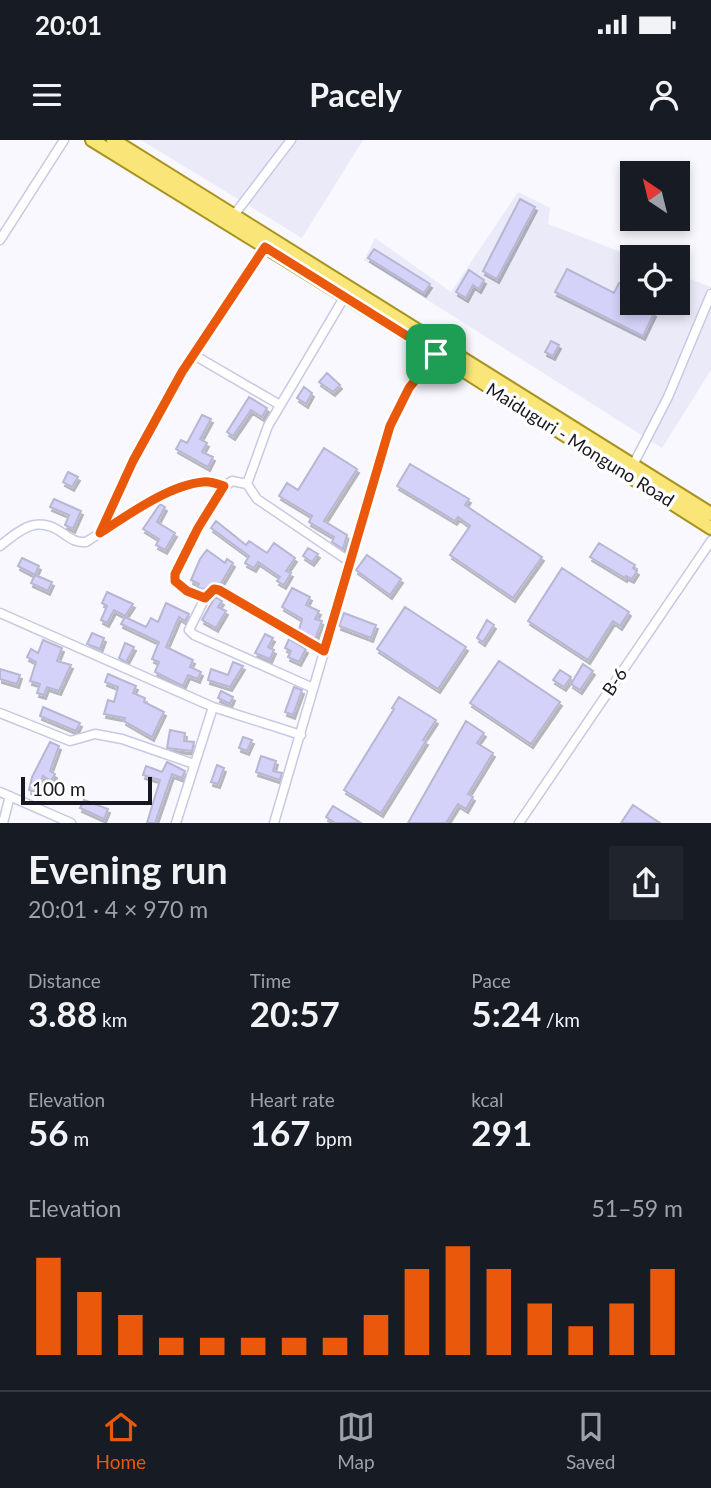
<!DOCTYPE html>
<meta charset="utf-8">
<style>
:root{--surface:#171b24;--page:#20242c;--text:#f1f3f6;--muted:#9ea1a6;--line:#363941;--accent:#ea580c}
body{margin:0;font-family:Lato,sans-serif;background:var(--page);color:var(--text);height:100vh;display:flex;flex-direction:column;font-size:26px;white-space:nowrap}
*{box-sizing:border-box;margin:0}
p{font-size:23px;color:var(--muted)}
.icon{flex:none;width:38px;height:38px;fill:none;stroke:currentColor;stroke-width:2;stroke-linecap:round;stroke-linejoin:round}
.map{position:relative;height:683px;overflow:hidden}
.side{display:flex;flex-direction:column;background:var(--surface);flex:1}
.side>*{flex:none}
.needle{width:46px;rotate:325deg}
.fabs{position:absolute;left:620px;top:21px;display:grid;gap:14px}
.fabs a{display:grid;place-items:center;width:70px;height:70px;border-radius:0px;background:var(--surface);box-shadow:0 4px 10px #0003;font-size:35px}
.scale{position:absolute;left:21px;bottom:18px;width:131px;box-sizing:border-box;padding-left:7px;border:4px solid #181822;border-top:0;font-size:19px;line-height:24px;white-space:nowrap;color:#181822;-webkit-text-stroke:5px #fff;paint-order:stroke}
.pin{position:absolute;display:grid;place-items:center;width:60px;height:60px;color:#fff;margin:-30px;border-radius:14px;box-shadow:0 4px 10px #0006}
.round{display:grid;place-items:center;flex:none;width:74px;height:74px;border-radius:0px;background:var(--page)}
.headline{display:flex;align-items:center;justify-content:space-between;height:119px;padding:0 28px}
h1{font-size:38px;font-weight:700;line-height:52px}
.figures{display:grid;grid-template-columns:repeat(3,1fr);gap:10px;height:119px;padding:7px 28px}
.figures div{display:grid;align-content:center}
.figures b{font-size:35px;font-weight:700}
.figures small{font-size:19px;font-weight:400}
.figures p{font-size:19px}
.chart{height:196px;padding:14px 28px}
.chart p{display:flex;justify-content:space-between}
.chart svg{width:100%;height:126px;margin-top:7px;stroke:var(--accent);stroke-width:6}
.status{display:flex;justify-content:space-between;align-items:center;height:49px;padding:0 35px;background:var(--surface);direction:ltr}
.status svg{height:19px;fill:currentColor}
header{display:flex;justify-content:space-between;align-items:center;height:91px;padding:0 28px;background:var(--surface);font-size:32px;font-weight:700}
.menu{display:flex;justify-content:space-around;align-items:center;height:98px;border-top:2px solid var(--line);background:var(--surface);font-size:19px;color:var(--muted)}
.menu a{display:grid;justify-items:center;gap:4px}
.menu .selected{color:var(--accent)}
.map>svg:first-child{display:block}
.built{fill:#eaeaf9}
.building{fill:#d4d2f9;stroke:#b7b6d3;stroke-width:2;filter:url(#shadow)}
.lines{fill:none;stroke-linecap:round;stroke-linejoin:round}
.minor-casing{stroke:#c8c8e5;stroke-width:11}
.primary-casing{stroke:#a8931f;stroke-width:16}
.minor{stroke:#fff;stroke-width:8}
.primary{stroke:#fae678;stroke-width:12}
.route-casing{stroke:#fff;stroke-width:14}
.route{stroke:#ea580c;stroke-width:9}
.labels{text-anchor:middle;stroke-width:7;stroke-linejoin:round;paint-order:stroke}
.street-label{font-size:18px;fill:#181822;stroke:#fff}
</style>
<div class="status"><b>20:01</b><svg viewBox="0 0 49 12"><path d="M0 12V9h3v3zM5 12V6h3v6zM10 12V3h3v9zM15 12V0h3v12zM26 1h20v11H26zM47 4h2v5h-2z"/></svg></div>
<header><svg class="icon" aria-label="menu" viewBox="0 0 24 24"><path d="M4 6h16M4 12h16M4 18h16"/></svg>Pacely<svg class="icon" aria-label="person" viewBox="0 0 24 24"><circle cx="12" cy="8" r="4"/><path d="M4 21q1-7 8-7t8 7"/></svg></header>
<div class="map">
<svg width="711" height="683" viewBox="0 0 711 683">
<defs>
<filter id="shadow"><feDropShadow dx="2" dy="4" stdDeviation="0" flood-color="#0004"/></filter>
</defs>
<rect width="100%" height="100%" fill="#f8f8fe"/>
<path class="built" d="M141 0H363L302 98Z
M518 52 550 68 548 84 634 117H632V163H677V134L711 147V230L662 308 364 120 375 98 451 152Z"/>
<path class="building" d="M520 59 535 67 497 139 483 131Z
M374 109 430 144 424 153 368 118Z
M567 129 614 153 619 143 632 149V163H645L643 167 654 173 643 196 555 152Z
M469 130 484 140 479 149 473 145 466 158 456 152Z
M551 201 559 205 553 216 545 212Z
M327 233 340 245 333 252 319 242Z
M304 247 312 253 306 264 297 258Z
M249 257 267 268 262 277 251 270 233 296 227 292Z
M202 275 211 279 200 299 207 303 202 312 213 317 208 327 176 309 181 300 187 303Z
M324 308 357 329 324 381 347 395 343 409 332 402 334 397 309 382 312 376 279 356 287 343 298 350Z
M410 324 469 359 465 365 542 417 513 458 450 415 470 386 458 377 455 381 397 346Z
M68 332 78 337 72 347 63 342Z
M54 359 81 371 73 389 65 385 69 375 50 367Z
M160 364 165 367 157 382 175 393 165 410 156 405 159 399 143 389Z
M216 381 246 405 249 401 267 413 274 403 295 418 286 431 291 433 284 445 277 441 280 437 258 422 254 428 245 423 249 416 211 388Z
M599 403 635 425 633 428 637 431 632 439 626 436 625 438 590 417Z
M308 408 318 414 312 422 303 416Z
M207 410 225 423 227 419 233 423 220 445 212 443 203 450 197 447 199 444 191 440 200 419Z
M367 415 401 439 390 455 356 430Z
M22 418 39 426 35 435 18 426Z
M562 428 629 472 620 486 613 481 588 520 528 481Z
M35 435 52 442 48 451 31 443Z
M292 448 310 457 306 465 319 471 315 479 322 481 315 499 299 490 302 479 282 467Z
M107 452 133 464 125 476 114 470 107 483 101 480 107 466 102 463Z
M215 457 222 461 218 467 226 471 216 488 202 480Z
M166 463 189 474 185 481 179 477 166 507 193 520 190 527 201 532 198 539 188 535 183 546 155 532 159 522 152 519 159 502 121 484 125 477 146 487 151 478 158 482Z
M405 467 466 507 438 549 377 509Z
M344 473 376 485 371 498 339 486Z
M487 480 494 485 483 502 477 498Z
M92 493 104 498 100 509 87 504Z
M265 494 273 498 268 507 274 510 270 519 255 513Z
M289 499 306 509 299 522 288 517 291 511 285 508Z
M43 500 62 508 57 521 71 525 59 551 47 547 44 555 37 553 40 544 30 541 36 522 27 517 31 509 38 513Z
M125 503 134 507 126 522 119 518Z
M499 521 560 562 531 604 470 563Z
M233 522 243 526 230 547 208 540 211 529 228 535Z
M583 524 593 531 580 550 571 544Z
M0 529 20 535 17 544 0 539Z
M560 530 571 537 564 547 553 540Z
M108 534 136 546 133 553 145 558 144 562 164 572 152 597 124 581 125 578 104 574 108 560 114 562 118 547 105 542Z
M294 547 302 550 293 575 285 572Z
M221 551 233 557 230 564 218 558Z
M399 557 436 580 423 600 426 601 381 673 344 650 394 569 392 568Z
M43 567 80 583 76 591 40 576Z
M466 581 484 593 477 603 493 613 468 654 473 657 466 669 458 664 446 683H408Z
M170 590 185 593 184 601 194 602 192 611 167 608Z
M243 597 252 600 247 611 239 608Z
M50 602 59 606 50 631 55 634 51 641 43 636 36 653 29 650 32 637Z
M261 616 276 621 273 631 282 633 280 640 256 632Z
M167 622 185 631 182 638 172 634 155 683H147L160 640 143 635 146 626 162 632Z
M217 625 224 628 218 644 211 642Z
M84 660 108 669 104 679 80 668Z
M633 665 660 683H621Z
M333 666 361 683H335L326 677Z"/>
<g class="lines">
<g class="minor-casing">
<path id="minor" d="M234 75 291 0
M0 100 64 0
M194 215 280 265
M633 325 668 257 711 154
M247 344 268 286 345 156
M100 393 133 321 182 232 265 107
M0 406C20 390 36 375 61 392 70 398 75 403 86 402 118 382 164 346 203 342 209 341 218 345 224 346
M205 458 187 451 175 441V434C188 409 210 355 232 341L247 344 257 359 350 422
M0 473 213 567 301 595
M313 548 194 495 189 490 205 458 214 449 323 511
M0 573 70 601 95 594 122 599 194 624
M0 652 71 683
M3 683 10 656
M176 683 213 567
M274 683 390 286 409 248 436 214
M519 683 711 401"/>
</g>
<g class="primary-casing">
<path id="primary" d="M92 0 392 185 711 388
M113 0 711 374"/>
</g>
<use href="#minor" class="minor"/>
<use href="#primary" class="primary"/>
</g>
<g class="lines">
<g class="route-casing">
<path id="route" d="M265 107 436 214 409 248 390 286 324 511 219 450 214 449 205 458 187 451 175 441V434L198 388 224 346C218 344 209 341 203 342 169 345 128 375 100 393L133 321 182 232Z"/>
</g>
<use href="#route" class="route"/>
</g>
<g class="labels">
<g class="street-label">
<text transform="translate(580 305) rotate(32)" y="6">Maiduguri - Monguno Road</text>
<text transform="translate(615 542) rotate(-56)" y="6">B-6</text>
</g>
</g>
</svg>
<div class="fabs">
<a><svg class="needle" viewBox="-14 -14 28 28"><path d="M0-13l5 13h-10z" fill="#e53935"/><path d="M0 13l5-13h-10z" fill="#9ea1a6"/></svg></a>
<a><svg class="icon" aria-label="locate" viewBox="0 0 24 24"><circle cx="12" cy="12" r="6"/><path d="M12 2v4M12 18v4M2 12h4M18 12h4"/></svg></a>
</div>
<div class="scale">100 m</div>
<div class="pin" style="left:436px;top:214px;background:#1e9e55"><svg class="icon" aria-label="arrive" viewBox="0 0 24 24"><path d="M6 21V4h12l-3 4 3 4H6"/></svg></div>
</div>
<section class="side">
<div class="headline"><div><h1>Evening run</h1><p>20:01 · 4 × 970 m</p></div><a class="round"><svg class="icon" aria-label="share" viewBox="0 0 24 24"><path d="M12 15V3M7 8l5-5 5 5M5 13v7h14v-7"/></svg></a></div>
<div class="figures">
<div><p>Distance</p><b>3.88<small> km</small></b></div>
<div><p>Time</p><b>20:57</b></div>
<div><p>Pace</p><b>5:24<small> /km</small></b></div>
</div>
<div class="figures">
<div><p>Elevation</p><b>56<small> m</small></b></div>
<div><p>Heart rate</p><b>167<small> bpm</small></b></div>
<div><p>kcal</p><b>291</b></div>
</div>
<div class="chart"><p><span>Elevation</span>51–59 m</p>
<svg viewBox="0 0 160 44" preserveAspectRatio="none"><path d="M5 44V10M15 44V22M25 44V30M35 44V38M45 44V38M55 44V38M65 44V38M75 44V38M85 44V30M95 44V14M105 44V6M115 44V14M125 44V26M135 44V34M145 44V26M155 44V14"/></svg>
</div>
</section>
<nav class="menu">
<a class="selected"><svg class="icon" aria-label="home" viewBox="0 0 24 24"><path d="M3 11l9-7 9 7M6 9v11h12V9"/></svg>Home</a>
<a><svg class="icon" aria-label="map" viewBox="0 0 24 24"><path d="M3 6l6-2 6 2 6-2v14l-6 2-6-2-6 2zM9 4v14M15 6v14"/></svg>Map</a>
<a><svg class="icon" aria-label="saved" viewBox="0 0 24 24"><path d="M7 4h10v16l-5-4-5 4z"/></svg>Saved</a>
</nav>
